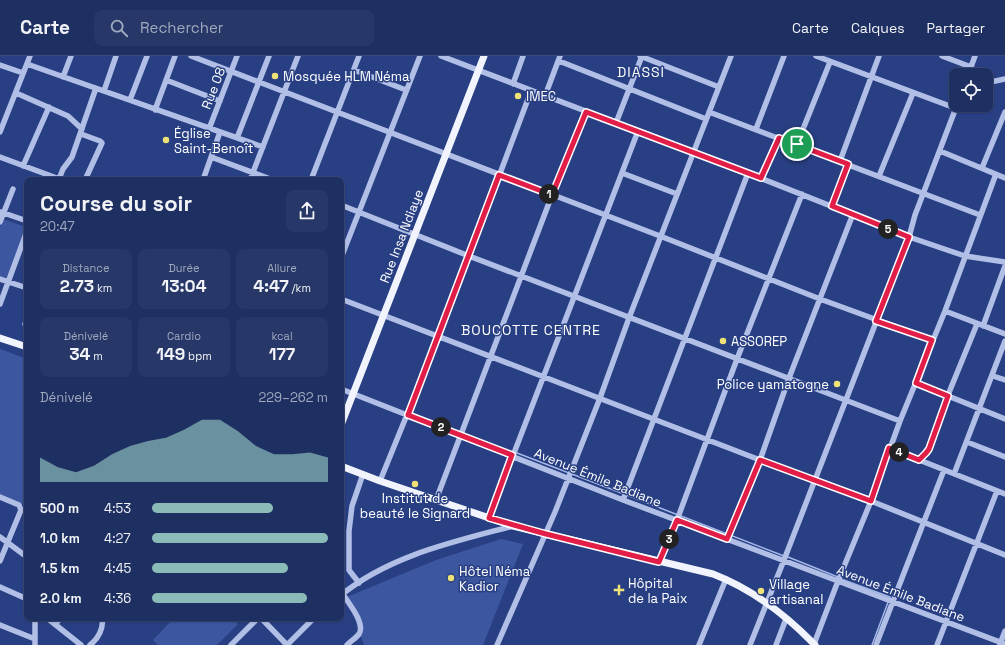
<!DOCTYPE html>
<html lang="fr">
<meta charset="utf-8">
<style>
:root{--surface:#1e2f62;--page:#263768;--text:#f1f3f6;--muted:#a1a9be;--line:#3c4a77;--accent:#8bbbb9}
body{margin:0;font-family:"Space Grotesk",sans-serif;background:var(--page);color:var(--text);height:100vh;display:flex;flex-direction:column;font-size:15px;white-space:nowrap}
*{box-sizing:border-box;margin:0}
p{font-size:13px;color:var(--muted)}
.icon{flex:none;width:22px;height:22px;fill:none;stroke:currentColor;stroke-width:2;stroke-linecap:round;stroke-linejoin:round}
.map{position:relative;flex:1;overflow:hidden}
.panel{position:absolute;left:24px;top:121px;width:320px;height:444px;display:flex;flex-direction:column;background:var(--surface);border-radius:8px;box-shadow:0 1px 3px #0004,0 0 0 1px var(--line)}
.panel>*{flex:none}
.buttons{position:absolute;left:949px;top:12px;display:grid;gap:8px}
.buttons a{display:grid;place-items:center;width:44px;height:44px;border-radius:8px;background:var(--surface);box-shadow:0 1px 3px #0004,0 0 0 1px var(--line);font-size:20px}
.pin{position:absolute;display:grid;place-items:center;width:34px;height:34px;color:#fff;margin:-17px;border:2px solid #fff;border-radius:50%;box-shadow:0 1px 4px #0007}
.km{position:absolute;width:20px;height:20px;margin:-10px;border-radius:50%;background:#222;color:#fff;font-size:11px;line-height:20px;text-align:center}
.round{display:grid;place-items:center;flex:none;width:42px;height:42px;border-radius:8px;background:var(--page)}
.summary{display:flex;align-items:center;justify-content:space-between;height:68px;padding:0 16px}
h1{font-size:22px;font-weight:800;line-height:30px}
.stats{display:grid;grid-template-columns:repeat(3,1fr);gap:6px;height:68px;padding:4px 16px}
.stats div{display:grid;align-content:center;border-radius:8px;background:var(--page);text-align:center}
.stats b{font-size:17px;font-weight:800}
.stats small{font-size:11px;font-weight:400}
.stats p{font-size:11px}
.chart{height:112px;padding:8px 16px}
.chart p{display:flex;justify-content:space-between}
.chart svg{width:100%;height:72px;margin-top:4px;fill:var(--accent);opacity:.7}
ul{padding:0 16px;list-style:none;font-size:13px}
li{display:grid;grid-template-columns:64px 48px 1fr;align-items:center;height:30px}
li i{height:10px;border-radius:5px;background:var(--accent)}
header{display:flex;align-items:center;gap:24px;box-sizing:border-box;height:56px;padding:0 20px;background:var(--surface);border-bottom:1px solid var(--line)}
header strong{font-size:19px}
nav{display:flex;gap:22px;margin-inline-start:auto;font-size:14px}
.search{width:280px;height:36px;background:var(--page);display:flex;align-items:center;gap:10px;box-sizing:border-box;padding:0 14px;border-radius:8px;color:var(--muted);font-size:15px}
.map>svg:first-child{display:block}
.green{fill:#3c579f}
.lines{fill:none;stroke-linecap:round;stroke-linejoin:round}
.stream{stroke:#a5b8e7;stroke-width:1.5}
.minor{stroke:#b1bfe7;stroke-width:5.5}
.major{stroke:#f2f4fd;stroke-width:7}
.route-casing{stroke:#fff;stroke-width:8}
.route{stroke:#e11d48;stroke-width:5}
.poi-dot{fill:#efe277;stroke:#283f83;stroke-width:1.5}
.labels{text-anchor:middle;stroke-width:3;stroke-linejoin:round;paint-order:stroke}
.poi-label{font-size:13px;fill:#fff;stroke:#283f83;text-anchor:start}
.street-label{font-size:13px;fill:#fff;stroke:#283f83}
.neighbourhood-label{font-size:14px;letter-spacing:1px;fill:#fff;stroke:#283f83}
</style>
<header>
<strong>Carte</strong>
<div class="search"><svg class="icon" aria-label="search" viewBox="0 0 24 24"><circle cx="10" cy="10" r="6"/><path d="M15 15l6 6"/></svg>Rechercher</div>
<nav><a>Carte</a><a>Calques</a><a>Partager</a></nav>
</header>
<div class="map">
<svg width="1005" height="589" viewBox="0 0 1005 589">
<rect width="100%" height="100%" fill="#283f83"/>
<path class="green" d="M3 163 26 171 6 224 0 222V171Z
M0 293 27 303V439L24 448 0 439Z
M501 483 523 488 483 589H364L347 541 436 504Z
M174 562H232L238 568 217 589H158L153 584Z"/>
<g class="lines">
<path class="stream" d="M517 397 624 438
M627 439 678 459
M681 460 784 500
M788 501 838 521
M841 523 890 541 872 589"/>
<path class="minor" d="M191 0 660 180 820 243 932 284
M441 0 740 114 909 181 965 200 1005 206
M640 0 719 31
M816 0 955 52
M942 0 971 11
M559 5 706 63
M27 8 263 91
M0 9 23 17
M354 14 406 34
M968 19 975 0
M63 21 71 0
M166 24 220 45
M986 27 1005 23
M513 28 523 0
M104 35 116 0
M16 37 68 60 82 73
M545 40 560 0
M130 44 147 0
M155 54 175 0
M709 56 980 159
M616 67 642 0
M209 73 237 0
M756 73 784 0
M0 76 30 0
M81 78 100 85 102 87 85 124
M237 82 269 0
M797 88 830 6
M940 95 1005 122
M0 101 62 124
M211 101 273 124
M840 105 879 0
M23 110 49 51
M982 112 1005 56
M622 117 677 138
M879 120 913 37
M761 122 779 82
M59 123 63 113 72 101 96 32
M203 124 220 76
M250 124 298 0
M311 124 359 0
M341 149 469 200 900 365
M832 150 848 108
M1 156 27 165
M0 166 13 133
M341 202 420 0
M0 223 27 232
M341 243 760 404 871 445 1005 499
M0 248 27 175
M945 255 1005 278
M25 268 27 262
M983 270 1005 210
M993 320 1005 324
M916 327 1005 363
M341 333 623 444 1005 588
M967 386 1005 401
M889 392 1005 438
M919 404 926 397 929 393 948 339 977 268
M954 418 1005 285
M380 425 439 280 531 35
M0 441 19 449 21 454 0 505
M436 444 552 139 585 56
M623 444 748 117
M489 462 638 75
M0 481 27 501
M727 483 760 404 789 322 853 158
M659 506 677 464 737 303 802 138
M359 527 349 514V475L352 450 363 418
M0 531 27 543
M343 538C348 547 366 567 359 578 356 582 351 585 347 589
M341 539C391 499 453 486 513 470
M35 562V589
M47 562 81 589
M261 562 287 589
M55 568 61 562
M0 569 35 583
M814 588 838 525 871 445 900 365 945 255 996 118
M1000 588 1005 575
M90 589C98 583 104 572 102 562
M231 589 258 562
M287 589 314 562
M497 589 555 456 600 342 629 262 731 0
M699 589 726 523
M750 589 784 504 909 181 915 159 957 49
M776 589 786 563
M876 589 944 414
M937 589 997 435"/>
<path class="major" d="M0 282 27 291
M341 369 484 0
M341 410 380 425 513 470 713 518C752 533 786 559 815 589"/>
</g>
<g class="lines">
<g class="route-casing">
<path id="route" d="M586 56 761 122 779 82 840 105 848 108 832 150 909 181 876 265 932 284 916 327 948 340 929 393 926 397 919 404 889 392 871 445 760 404 727 483 677 464 659 506 546 478 489 462 512 399 408 359 499 119 552 139Z"/>
</g>
<use href="#route" class="route"/>
</g>
<g class="poi-dot">
<circle cx="275" cy="20" r="4"/>
<circle cx="518" cy="40" r="4"/>
<circle cx="166" cy="84" r="4"/>
<circle cx="723" cy="285" r="4"/>
<circle cx="837" cy="328" r="4"/>
<circle cx="415" cy="428" r="4"/>
<circle cx="451" cy="522" r="4"/>
<path d="M617 528h4v4h4v4h-4v4h-4v-4h-4v-4h4z"/>
<circle cx="761" cy="535" r="4"/>
</g>
<g class="labels">
<g class="poi-label">
<text x="283" y="25">Mosquée HLM Néma</text>
<text x="526" y="45">IMEC</text>
<text x="174" y="82">Église<tspan x="174" dy="15">Saint-Benoît</tspan></text>
<text x="731" y="290">ASSOREP</text>
<text x="829" y="333" text-anchor="end">Police yamatogne</text>
<text x="415" y="447" text-anchor="middle">Institut de<tspan x="415" dy="15">beauté le Signard</tspan></text>
<text x="459" y="520">Hôtel Néma<tspan x="459" dy="15">Kadior</tspan></text>
<text x="628" y="532">Hôpital<tspan x="628" dy="15">de la Paix</tspan></text>
<text x="769" y="533">Village<tspan x="769" dy="15">artisanal</tspan></text>
</g>
<g class="street-label">
<text transform="translate(213 32) rotate(-69)" y="5">Rue 08</text>
<text transform="translate(401 180) rotate(-69)" y="5">Rue Insa Ndiaye</text>
<text transform="translate(598 421) rotate(22)" y="5">Avenue Émile Badiane</text>
<text transform="translate(901 537) rotate(21)" y="5">Avenue Émile Badiane</text>
</g>
<g class="neighbourhood-label">
<text x="641" y="21">DIASSI</text>
<text x="531" y="279">BOUCOTTE CENTRE</text>
</g>
</g>
</svg>
<div class="buttons">
<a><svg class="icon" aria-label="locate" viewBox="0 0 24 24"><circle cx="12" cy="12" r="6"/><path d="M12 2v4M12 18v4M2 12h4M18 12h4"/></svg></a>
</div>
<div class="pin" style="left:797px;top:88px;background:#1e9e55"><svg class="icon" aria-label="arrive" viewBox="0 0 24 24"><path d="M6 21V4h12l-3 4 3 4H6"/></svg></div>
<b class="km" style="left:549px;top:138px">1</b>
<b class="km" style="left:441px;top:371px">2</b>
<b class="km" style="left:669px;top:483px">3</b>
<b class="km" style="left:899px;top:396px">4</b>
<b class="km" style="left:888px;top:173px">5</b>
<section class="panel">
<div class="summary"><div><h1>Course du soir</h1><p>20:47</p></div><a class="round"><svg class="icon" aria-label="share" viewBox="0 0 24 24"><path d="M12 15V3M7 8l5-5 5 5M5 13v7h14v-7"/></svg></a></div>
<div class="stats">
<div><p>Distance</p><b>2.73<small> km</small></b></div>
<div><p>Durée</p><b>13:04</b></div>
<div><p>Allure</p><b>4:47<small> /km</small></b></div>
</div>
<div class="stats">
<div><p>Dénivelé</p><b>34<small> m</small></b></div>
<div><p>Cardio</p><b>149<small> bpm</small></b></div>
<div><p>kcal</p><b>177</b></div>
</div>
<div class="chart"><p><span>Dénivelé</span>229–262 m</p>
<svg viewBox="0 0 160 44" preserveAspectRatio="none"><path d="M0 44V29L10 35L20 38L30 34L40 27L50 22L60 19L70 17L80 12L90 6L100 6L110 13L120 22L130 27L140 27L150 26L160 29V44z"/></svg>
</div>
<ul>
<li><b>500 m</b>4:53<i style="width:69%"></i></li>
<li><b>1.0 km</b>4:27<i style="width:100%"></i></li>
<li><b>1.5 km</b>4:45<i style="width:77%"></i></li>
<li><b>2.0 km</b>4:36<i style="width:88%"></i></li>
</ul>
</section>
</div>
